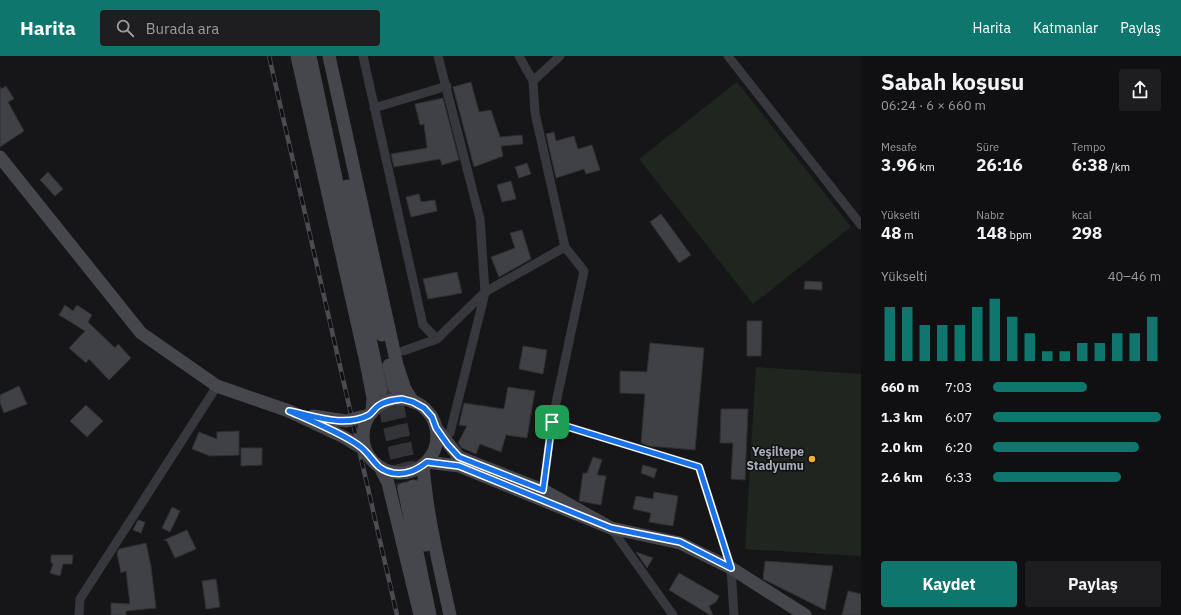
<!DOCTYPE html>
<html lang="tr">
<meta charset="utf-8">
<style>
:root{--surface:#101012;--page:#1e1e20;--text:#f1f3f6;--muted:#9c9d9f;--accent:#0f766e}
body{margin:0;font-family:"IBM Plex Sans",sans-serif;background:var(--page);color:var(--text);height:100vh;display:flex;flex-direction:column;font-size:15px;white-space:nowrap}
*{box-sizing:border-box;margin:0}
p{font-size:13px;color:var(--muted)}
.icon{flex:none;width:22px;height:22px;fill:none;stroke:currentColor;stroke-width:2;stroke-linecap:round;stroke-linejoin:round}
.map{position:relative;flex:1;overflow:hidden}
.side{display:flex;flex-direction:column;background:var(--surface);width:320px}
.side>*{flex:none}
.pin{position:absolute;display:grid;place-items:center;width:34px;height:34px;color:#fff;margin:-17px;border-radius:8px;box-shadow:0 2px 6px #0006}
.round{display:grid;place-items:center;flex:none;width:42px;height:42px;border-radius:4px;background:var(--page)}
.headline{display:flex;align-items:center;justify-content:space-between;height:68px;padding:0 20px}
h1{font-size:22px;font-weight:700;line-height:30px}
.stats{display:grid;grid-template-columns:repeat(3,1fr);gap:6px;height:68px;padding:4px 20px}
.stats div{display:grid;align-content:center}
.stats b{font-size:17px;font-weight:700}
.stats small{font-size:11px;font-weight:400}
.stats p{font-size:11px}
.chart{height:112px;padding:8px 20px}
.chart p{display:flex;justify-content:space-between}
.chart svg{width:100%;height:72px;margin-top:4px;stroke:var(--accent);stroke-width:6}
.button{display:flex;gap:8px;margin-top:auto;padding:8px 20px}
.button a{flex:1;height:46px;border-radius:4px;background:var(--accent);color:#fff;font-size:16px;font-weight:700;line-height:46px;text-align:center}
.button a+a{background:var(--page);color:var(--text)}
ul{padding:0 20px;list-style:none;font-size:13px}
li{display:grid;grid-template-columns:64px 48px 1fr;align-items:center;height:30px}
li i{height:10px;border-radius:5px;background:var(--accent)}
header{display:flex;align-items:center;gap:24px;box-sizing:border-box;height:56px;padding:0 20px;background:var(--accent);color:#fff}
header strong{font-size:19px}
nav{display:flex;gap:22px;margin-inline-start:auto;font-size:14px}
.search{width:280px;height:36px;background:var(--page);display:flex;align-items:center;gap:10px;box-sizing:border-box;padding:0 14px;border-radius:4px;color:var(--muted);font-size:15px}
main{display:flex;flex:1;min-height:0}
.map>svg:first-child{display:block}
.green{fill:#1e261f}
.building{fill:#404145;stroke:#303034}
.lines{fill:none;stroke-linecap:round;stroke-linejoin:round}
.secondary-tunnel{stroke:#333438;stroke-width:13;stroke-dasharray:13 6;stroke-linecap:butt}
.street{stroke:#37383d;stroke-width:9}
.secondary{stroke:#45474d;stroke-width:13}
.rail-casing{stroke:#4a4c52;stroke-width:4.5}
.rail{stroke:#111113;stroke-width:3;stroke-dasharray:9;stroke-linecap:butt}
.secondary-bridge{stroke:#45474d;stroke-width:13}
.route-casing{stroke:#fff;stroke-width:8}
.route{stroke:#1a73e8;stroke-width:5}
.poi-dot{fill:#f2b134;stroke:#111113;stroke-width:1.5}
.labels{text-anchor:middle;stroke-width:3;stroke-linejoin:round;paint-order:stroke}
.poi-label{font-size:12px;font-weight:bold;fill:#a8adb8;stroke:#111113;text-anchor:end}
</style>
<header>
<strong>Harita</strong>
<div class="search"><svg class="icon" aria-label="search" viewBox="0 0 24 24"><circle cx="10" cy="10" r="6"/><path d="M15 15l6 6"/></svg>Burada ara</div>
<nav><a>Harita</a><a>Katmanlar</a><a>Paylaş</a></nav>
</header>
<main>
<div class="map">
<svg width="861" height="559" viewBox="0 0 861 559">
<rect width="100%" height="100%" fill="#161618"/>
<path class="green" d="M737 26 851 171 753 248 639 103Z
M756 311 861 318V500L745 493Z"/>
<path class="building" d="M471 26 479 56 491 54 500 81 522 79 523 88 501 90 503 100 474 111 453 31Z
M6 30 14 43 8 46 24 75 0 91V31L1 33Z
M443 42 459 104 442 109 440 103 394 111 391 98 427 92 424 68 420 69 415 48Z
M554 76 556 85 574 80 578 93 592 89 600 114 586 118 584 113 556 122 546 78Z
M527 107 531 118 519 122 515 111Z
M48 116 63 133 55 140 40 124Z
M511 125 516 143 502 146 497 129Z
M419 138 421 146 435 144 437 155 411 161 406 141Z
M661 158 691 199 679 207 650 166Z
M522 174 531 203 499 221 491 201 515 192 510 177Z
M457 216 462 237 428 243 423 223Z
M805 225 822 226V234L804 233Z
M65 249 73 255 77 249 92 259 88 266 115 292 118 288 131 302 109 324 89 303 86 307 69 292 85 275 59 259Z
M747 265H762L761 300H747Z
M650 287 704 292 695 394 649 390 641 387 645 338 620 337V315L647 316Z
M523 290 547 294 543 318 519 313Z
M19 330 27 348 4 357 0 347V339Z
M508 331 535 335 527 382 506 379 501 396 480 388 476 398 462 392 458 387 467 370 459 369 464 347 504 353Z
M86 349 103 365 87 381 70 365Z
M721 353H748L745 424 731 423 733 387H720Z
M239 375V399L210 400 192 393 199 376 217 383V376Z
M241 392H262V409L241 410Z
M593 401 602 404 597 419 606 420 601 449 579 445 583 417H587Z
M643 409 657 413 654 422 641 417Z
M654 436 678 440 673 470 649 466 651 457 633 453 636 440 653 443Z
M172 451 180 455 170 476 162 472Z
M138 464 145 466 141 477 133 474Z
M187 474 196 493 175 502 167 485 164 484Z
M146 487 151 510 156 552 126 555V559H111V547L130 548 126 515 121 517 117 497 119 493Z
M636 496 653 502 647 512Z
M51 499H73L72 508H63L60 520 50 517 53 508 51 507Z
M765 505 833 510 825 554 763 523Z
M679 517 719 540 716 546 709 550 713 559H710L669 534Z
M216 523 220 551 206 553 202 525Z
M848 535 861 538V559H842Z"/>
<g class="lines">
<path class="secondary-tunnel" d="M394 331 413 430
M381 334 404 433"/>
<path class="street" d="M363 0 423 269 437 283 485 236
M438 0 480 163 485 236 565 191 535 57 533 25 519 0
M728 0 861 169
M533 25 560 0
M374 52 447 30
M403 295 437 283
M552 366 699 411 731 512 734 559
M450 377 485 237
M543 434 552 366 584 215 565 191
M611 472 673 559
M79 559 80 543 217 330"/>
<path class="secondary" d="M297 0 366 306 373 342 372 356
M310 0 381 334
M329 0 397 309 405 333 413 346
M0 101 141 277 217 330 289 355
M347 130 382 279
M389 309 394 331
M427 406 459 410 611 472 543 434 459 401 436 372
M423 409C427 460 439 509 450 559
M381 413 388 427 420 559
M413 430 426 489
M404 433 430 559
M611 472 680 487 731 512 805 559"/>
<g class="rail-casing">
<path id="rail" d="M269 0 397 559"/>
</g>
<use href="#rail" class="rail"/>
<path class="secondary-bridge" d="M363 380a37 37 0 1 1 74 0a37 37 0 1 1-74 0Z
M289 355 344 381 365 394
M313 360 346 365 369 359"/>
</g>
<g class="lines">
<g class="route-casing">
<path id="route" d="M402 343 413 346 424 352 432 361 436 372 448 389 459 401 543 434 552 366 699 411 731 512 680 486 611 472 459 410 427 406C417 414 407 419 393 417 377 414 375 405 365 395 354 382 307 363 289 355 314 360 345 372 369 359 372 357 375 352 378 350 385 345 393 344 402 343Z"/>
</g>
<use href="#route" class="route"/>
</g>
<circle class="poi-dot" cx="812" cy="403" r="4"/>
<g class="labels">
<g class="poi-label">
<text x="804" y="400">Yeşiltepe<tspan x="804" dy="14">Stadyumu</tspan></text>
</g>
</g>
</svg>
<div class="pin" style="left:552px;top:366px;background:#1e9e55"><svg class="icon" aria-label="arrive" viewBox="0 0 24 24"><path d="M6 21V4h12l-3 4 3 4H6"/></svg></div>
</div>
<section class="side">
<div class="headline"><div><h1>Sabah koşusu</h1><p>06:24 · 6 × 660 m</p></div><a class="round"><svg class="icon" aria-label="share" viewBox="0 0 24 24"><path d="M12 15V3M7 8l5-5 5 5M5 13v7h14v-7"/></svg></a></div>
<div class="stats">
<div><p>Mesafe</p><b>3.96<small> km</small></b></div>
<div><p>Süre</p><b>26:16</b></div>
<div><p>Tempo</p><b>6:38<small> /km</small></b></div>
</div>
<div class="stats">
<div><p>Yükselti</p><b>48<small> m</small></b></div>
<div><p>Nabız</p><b>148<small> bpm</small></b></div>
<div><p>kcal</p><b>298</b></div>
</div>
<div class="chart"><p><span>Yükselti</span>40–46 m</p>
<svg viewBox="0 0 160 44" preserveAspectRatio="none"><path d="M5 44V11M15 44V11M25 44V22M35 44V22M45 44V22M55 44V11M65 44V6M75 44V17M85 44V27M95 44V38M105 44V38M115 44V33M125 44V33M135 44V27M145 44V27M155 44V17"/></svg>
</div>
<ul>
<li><b>660 m</b>7:03<i style="width:56%"></i></li>
<li><b>1.3 km</b>6:07<i style="width:100%"></i></li>
<li><b>2.0 km</b>6:20<i style="width:87%"></i></li>
<li><b>2.6 km</b>6:33<i style="width:76%"></i></li>
</ul>
<div class="button"><a>Kaydet</a><a>Paylaş</a></div>
</section>
</main>
